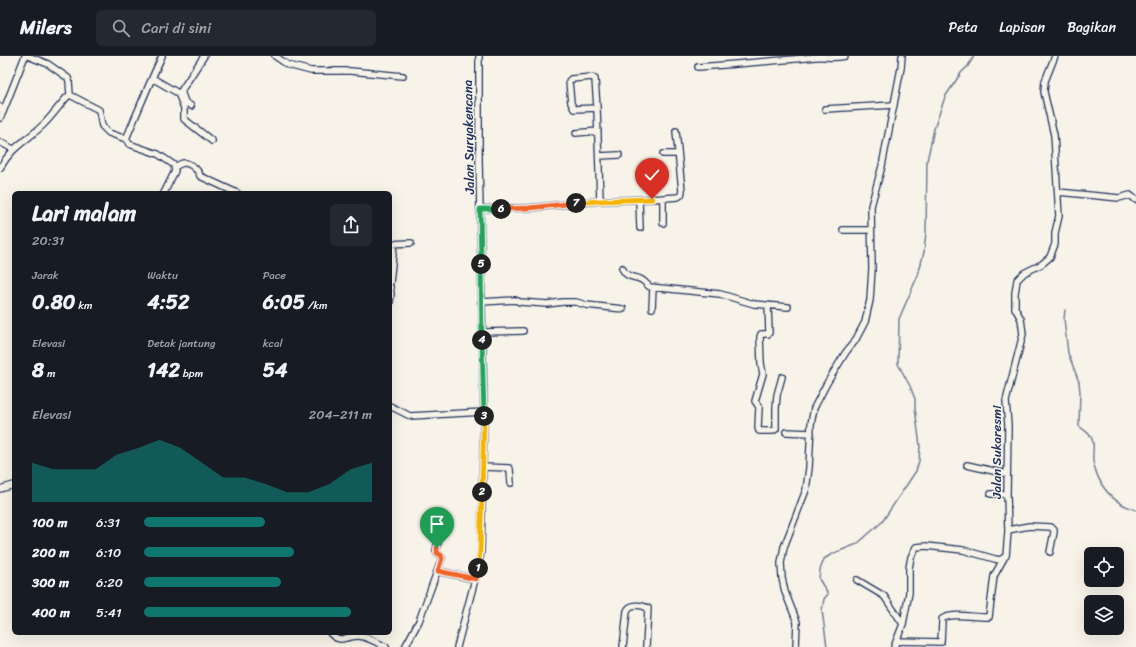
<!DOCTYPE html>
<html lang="id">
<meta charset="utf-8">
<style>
:root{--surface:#171b24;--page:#242831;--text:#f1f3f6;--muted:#9ea1a6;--line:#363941;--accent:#0f766e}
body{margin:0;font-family:Sriracha,sans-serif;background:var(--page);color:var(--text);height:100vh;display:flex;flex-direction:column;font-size:15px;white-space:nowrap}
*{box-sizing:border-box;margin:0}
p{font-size:13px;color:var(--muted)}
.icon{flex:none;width:22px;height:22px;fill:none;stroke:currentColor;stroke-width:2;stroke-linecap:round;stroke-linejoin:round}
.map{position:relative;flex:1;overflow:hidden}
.drawer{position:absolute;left:12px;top:135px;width:380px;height:444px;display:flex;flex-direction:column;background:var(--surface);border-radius:6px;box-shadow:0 4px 16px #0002}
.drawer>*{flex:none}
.tools{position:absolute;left:1084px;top:491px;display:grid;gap:8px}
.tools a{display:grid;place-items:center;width:40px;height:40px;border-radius:6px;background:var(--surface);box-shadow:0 4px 16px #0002;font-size:20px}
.pin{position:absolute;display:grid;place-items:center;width:34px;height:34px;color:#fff;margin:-41px -17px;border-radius:50% 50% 50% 0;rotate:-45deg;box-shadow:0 0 4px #0007}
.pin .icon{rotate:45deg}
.km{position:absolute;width:20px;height:20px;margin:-10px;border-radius:50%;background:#222;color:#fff;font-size:11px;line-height:20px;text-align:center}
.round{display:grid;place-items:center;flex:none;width:42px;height:42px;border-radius:6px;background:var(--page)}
.summary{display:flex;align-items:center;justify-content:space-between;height:68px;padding:0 20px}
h1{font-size:22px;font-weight:700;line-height:30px}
.figures{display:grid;grid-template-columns:repeat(3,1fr);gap:6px;height:68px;padding:4px 20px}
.figures div{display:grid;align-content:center}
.figures b{font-size:20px;font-weight:700}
.figures small{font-size:11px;font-weight:400}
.figures p{font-size:11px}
.chart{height:112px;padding:8px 20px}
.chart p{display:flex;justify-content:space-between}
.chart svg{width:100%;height:72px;margin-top:4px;fill:var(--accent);opacity:.7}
ul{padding:0 20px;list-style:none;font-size:13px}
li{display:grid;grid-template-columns:64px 48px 1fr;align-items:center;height:30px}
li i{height:10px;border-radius:5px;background:var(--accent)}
header{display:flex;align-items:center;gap:24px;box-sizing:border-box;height:56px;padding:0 20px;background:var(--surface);border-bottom:1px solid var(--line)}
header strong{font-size:19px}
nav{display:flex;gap:22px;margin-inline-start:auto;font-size:14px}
.search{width:280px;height:36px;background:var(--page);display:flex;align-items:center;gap:10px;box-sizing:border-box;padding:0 14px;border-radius:6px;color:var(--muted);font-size:15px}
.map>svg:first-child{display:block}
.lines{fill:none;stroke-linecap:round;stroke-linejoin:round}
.stream{stroke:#727c95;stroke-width:1.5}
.minor-casing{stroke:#1b2f5e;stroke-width:8}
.minor{stroke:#f7f3e8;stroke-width:5.5}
.split-1-casing{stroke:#fff;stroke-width:8}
.split-2-casing{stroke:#fff;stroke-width:8}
.split-3-casing{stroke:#fff;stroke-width:8}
.split-4-casing{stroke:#fff;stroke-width:8}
.split-5-casing{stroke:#fff;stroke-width:8}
.split-6-casing{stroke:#fff;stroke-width:8}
.split-7-casing{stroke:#fff;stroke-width:8}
.split-8-casing{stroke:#fff;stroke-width:8}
.split-1{stroke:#f0652b;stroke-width:5}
.split-2{stroke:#f5b400;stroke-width:5}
.split-3{stroke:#f5b400;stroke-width:5}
.split-4{stroke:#22a559;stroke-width:5}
.split-5{stroke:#22a559;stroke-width:5}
.split-6{stroke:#22a559;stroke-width:5}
.split-7{stroke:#f0652b;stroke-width:5}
.split-8{stroke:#f5b400;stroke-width:5}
.labels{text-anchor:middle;stroke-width:3;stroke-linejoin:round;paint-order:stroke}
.street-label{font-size:13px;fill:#1b2f5e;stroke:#f7f3e8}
</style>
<header>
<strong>Milers</strong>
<div class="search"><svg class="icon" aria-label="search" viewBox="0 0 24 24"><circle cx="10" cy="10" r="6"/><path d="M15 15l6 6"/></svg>Cari di sini</div>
<nav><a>Peta</a><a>Lapisan</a><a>Bagikan</a></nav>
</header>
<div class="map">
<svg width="1136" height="591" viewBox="0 0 1136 591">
<rect width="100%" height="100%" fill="#f7f3e8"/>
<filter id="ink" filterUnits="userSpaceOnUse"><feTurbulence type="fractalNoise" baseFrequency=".025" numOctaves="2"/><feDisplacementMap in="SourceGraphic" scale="8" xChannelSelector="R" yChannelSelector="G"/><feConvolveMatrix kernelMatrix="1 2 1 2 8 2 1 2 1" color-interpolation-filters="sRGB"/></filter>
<g filter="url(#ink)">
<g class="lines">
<path class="stream" d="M1065 254 1064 263 1068 297 1079 326 1080 336 1079 370C1083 374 1090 377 1092 383 1095 390 1092 398 1093 405 1098 429 1112 447 1136 454
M827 591 822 554 824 543 828 538 819 523 820 514 824 503 832 498 857 488 882 466 916 415 919 405 920 390 915 352V343L910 330 898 308 899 263 918 219 924 196 926 176 927 105 934 73 945 41 961 17 968 10 974 0"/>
<g class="minor-casing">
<path id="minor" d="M28 0 48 8 68 22 69 25 70 39
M162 0 149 29 126 83 129 88 158 98 174 109 175 115 164 137
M275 0 288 9 311 15H350L403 20
M698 11C737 8 776 5 815 1 826 0 833 3 845 0
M152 22 178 37 184 52V63L212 85
M70 39 99 54 102 70 109 77 126 83
M191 50 185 46 181 35 204 0
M0 51 3 56 0 62
M597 52 574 53 571 47 569 25 571 23 592 21 595 23 597 52 600 145
M825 53 894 49
M3 56 25 0
M576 77 598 75
M0 86 13 93
M663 98H678
M599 100 619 99
M175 111C178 109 181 107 184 107 191 107 199 115 200 120L237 137
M0 112C12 90 28 84 44 68 53 59 59 50 67 41L70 39
M1058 136 1119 142 1130 139 1136 144
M639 144 640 172
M480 153 529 152 598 145 652 143 678 141 681 139 682 135 676 75
M663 167V143
M843 174H871
M390 188 411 187
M622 212C628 224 634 219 642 224 645 226 647 229 650 231L720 238 754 248 788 251
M390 227 394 188
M390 231 391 238 390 246
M481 246 515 244 520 246 547 248 563 246H576L586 249 623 253
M768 249 769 277 768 278H761L760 281 761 307 763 318 755 345 759 351 758 372 759 375H773L776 373V352L777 339 782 321
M652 252 653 232
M482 276 523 275
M390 350 410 360 484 356
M786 376 811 377
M967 409 1007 418
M483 411 509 412 510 413 511 427
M0 433 14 429
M991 438H1007
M1008 474 1029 470 1051 471 1054 474V476L1050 496
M438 515 475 523
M857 524 884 540 903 568
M330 577C341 589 346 579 359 580 368 581 378 587 386 591
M897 585 941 586 942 566V563C953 556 975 562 989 561L994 520 1004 502
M405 591 419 565 442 502 436 495 443 462
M457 591 478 512 481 496 484 356 479 104V0
M623 591 627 555C630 547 641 549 648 552L646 591
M796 591 797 566 785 536 782 522 781 507 784 491 806 434 809 412 811 368 814 352 827 327 846 296 855 285 865 266 870 244 872 213 871 150 882 110 901 12 902 0
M894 591 903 568 909 537V512L911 501 916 491 926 490 963 494 995 503 1000 504 1006 500 1008 476 1007 438 1008 369 1006 345 1023 278 1021 263 1015 252V237L1017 224 1024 217 1042 208 1050 201 1055 188V177L1059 160 1054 79 1044 36 1045 25 1055 0"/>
</g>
<use href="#minor" class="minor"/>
</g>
</g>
<g class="lines" filter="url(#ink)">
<g class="split-1-casing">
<path id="split-1" d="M437 492V497L441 499 442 502 438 515 476 523 478 512"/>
</g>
<g class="split-2-casing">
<path id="split-2" d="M478 512 480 496 482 436"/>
</g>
<g class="split-3-casing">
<path id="split-3" d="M482 436 484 360"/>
</g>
<g class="split-4-casing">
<path id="split-4" d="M482 284 484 360"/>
</g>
<g class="split-5-casing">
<path id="split-5" d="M481 208 482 284"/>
</g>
<g class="split-6-casing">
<path id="split-6" d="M481 208 480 153H501"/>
</g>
<g class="split-7-casing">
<path id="split-7" d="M501 153 529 152 576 147"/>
</g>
<g class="split-8-casing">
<path id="split-8" d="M576 147 598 145 652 143"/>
</g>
<use href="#split-1" class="split-1"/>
<use href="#split-2" class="split-2"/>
<use href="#split-3" class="split-3"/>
<use href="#split-4" class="split-4"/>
<use href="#split-5" class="split-5"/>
<use href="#split-6" class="split-6"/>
<use href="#split-7" class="split-7"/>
<use href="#split-8" class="split-8"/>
</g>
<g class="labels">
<g class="street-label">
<text transform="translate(468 81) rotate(-91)" y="5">Jalan Suryakencana</text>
<text transform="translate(996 396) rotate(-90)" y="5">Jalan Sukaresmi</text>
</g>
</g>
</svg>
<div class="tools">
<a><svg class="icon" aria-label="locate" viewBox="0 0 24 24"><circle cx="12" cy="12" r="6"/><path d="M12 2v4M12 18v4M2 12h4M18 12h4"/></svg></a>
<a><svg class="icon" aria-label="layers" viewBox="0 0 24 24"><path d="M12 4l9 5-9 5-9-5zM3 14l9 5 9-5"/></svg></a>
</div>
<div class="pin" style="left:437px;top:492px;background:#1e9e55"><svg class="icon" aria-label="arrive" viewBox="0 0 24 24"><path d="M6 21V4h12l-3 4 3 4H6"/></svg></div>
<div class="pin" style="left:652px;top:143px;background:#d93025"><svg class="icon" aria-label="check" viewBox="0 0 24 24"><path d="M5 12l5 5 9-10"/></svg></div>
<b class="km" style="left:478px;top:512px">1</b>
<b class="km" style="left:482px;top:436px">2</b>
<b class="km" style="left:484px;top:360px">3</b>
<b class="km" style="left:482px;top:284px">4</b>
<b class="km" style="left:481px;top:208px">5</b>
<b class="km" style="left:501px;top:153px">6</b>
<b class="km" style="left:576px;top:147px">7</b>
<section class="drawer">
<div class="summary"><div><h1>Lari malam</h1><p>20:31</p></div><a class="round"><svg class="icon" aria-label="share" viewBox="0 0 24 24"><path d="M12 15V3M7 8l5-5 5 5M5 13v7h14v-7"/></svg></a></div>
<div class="figures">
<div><p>Jarak</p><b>0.80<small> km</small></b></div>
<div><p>Waktu</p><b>4:52</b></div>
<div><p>Pace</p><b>6:05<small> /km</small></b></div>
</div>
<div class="figures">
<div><p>Elevasi</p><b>8<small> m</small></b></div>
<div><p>Detak jantung</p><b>142<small> bpm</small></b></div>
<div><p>kcal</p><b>54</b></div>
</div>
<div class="chart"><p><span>Elevasi</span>204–211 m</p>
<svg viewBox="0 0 160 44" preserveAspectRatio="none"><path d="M0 44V20L10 24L20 24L30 24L40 15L50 11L60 6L70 11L80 20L90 29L100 29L110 33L120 38L130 38L140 33L150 24L160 20V44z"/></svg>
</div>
<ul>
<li><b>100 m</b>6:31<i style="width:53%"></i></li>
<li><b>200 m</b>6:10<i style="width:66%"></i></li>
<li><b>300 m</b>6:20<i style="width:60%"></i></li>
<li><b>400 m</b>5:41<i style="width:91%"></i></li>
</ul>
</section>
</div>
